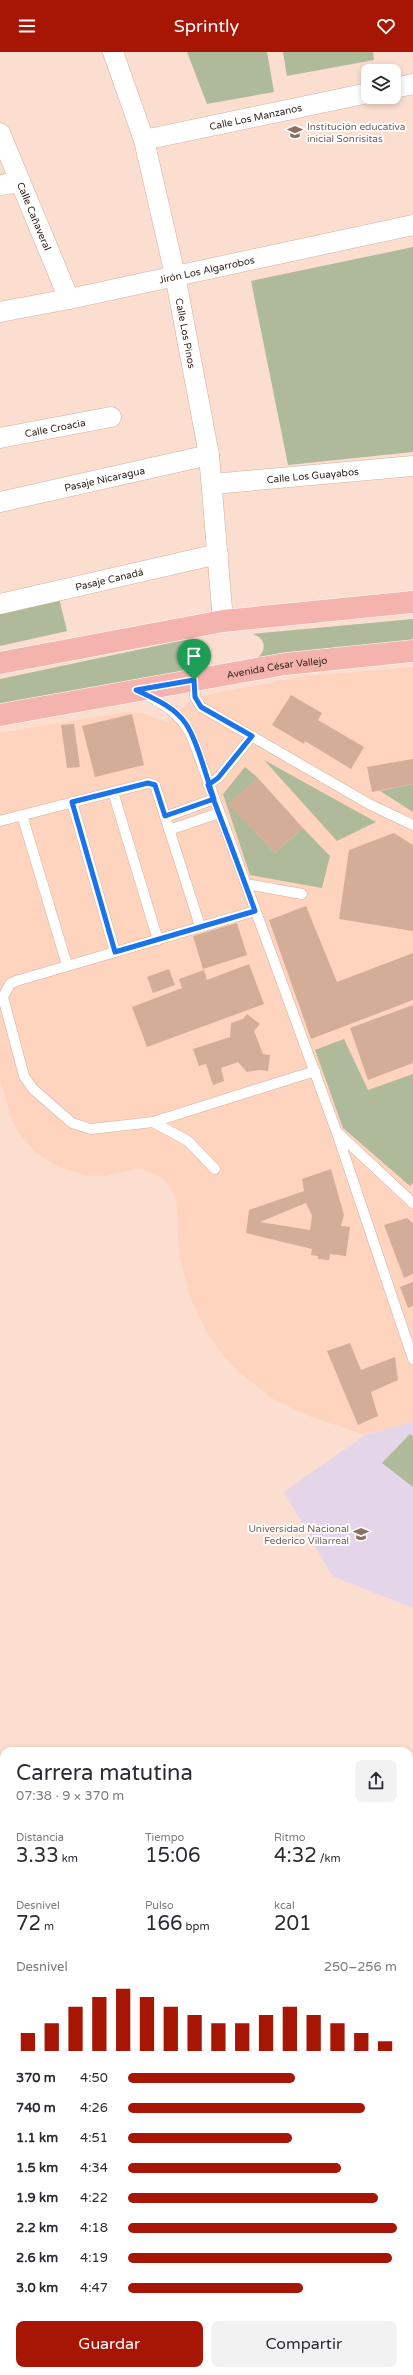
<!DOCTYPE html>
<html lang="es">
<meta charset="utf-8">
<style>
:root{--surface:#fff;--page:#f2f2f3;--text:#2b2b33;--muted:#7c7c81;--accent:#a71505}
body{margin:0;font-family:"Varela Round",sans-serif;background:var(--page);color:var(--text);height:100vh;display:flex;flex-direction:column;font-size:15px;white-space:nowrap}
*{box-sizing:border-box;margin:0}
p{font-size:13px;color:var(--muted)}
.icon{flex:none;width:22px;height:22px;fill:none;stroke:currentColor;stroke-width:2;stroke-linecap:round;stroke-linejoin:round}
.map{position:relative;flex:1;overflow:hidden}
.details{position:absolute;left:0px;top:1695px;width:413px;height:628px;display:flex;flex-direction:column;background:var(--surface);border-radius:12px 12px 0 0;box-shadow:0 2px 6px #0003}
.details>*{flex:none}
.fabs{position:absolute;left:361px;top:12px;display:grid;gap:8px}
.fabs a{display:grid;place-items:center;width:40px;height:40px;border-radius:8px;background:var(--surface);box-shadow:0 2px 6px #0003;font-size:20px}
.pin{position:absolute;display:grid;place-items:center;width:34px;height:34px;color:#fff;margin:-41px -17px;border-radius:50% 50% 50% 0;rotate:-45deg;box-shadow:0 0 4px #0007}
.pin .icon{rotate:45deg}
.round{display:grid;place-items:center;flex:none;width:42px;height:42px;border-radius:8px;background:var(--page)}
.summary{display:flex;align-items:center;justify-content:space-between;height:68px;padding:0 16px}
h1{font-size:22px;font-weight:600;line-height:30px}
.metrics{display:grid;grid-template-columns:repeat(3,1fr);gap:6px;height:68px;padding:4px 16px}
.metrics div{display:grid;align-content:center}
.metrics b{font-size:20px;font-weight:600}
.metrics small{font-size:11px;font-weight:400}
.metrics p{font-size:11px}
.chart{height:112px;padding:8px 16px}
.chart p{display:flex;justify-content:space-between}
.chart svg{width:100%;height:72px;margin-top:4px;stroke:var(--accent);stroke-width:6}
.cta{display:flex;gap:8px;margin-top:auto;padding:8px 16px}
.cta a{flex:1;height:46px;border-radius:8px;background:var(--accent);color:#fff;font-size:16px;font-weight:600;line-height:46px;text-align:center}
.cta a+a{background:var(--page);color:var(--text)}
ul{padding:0 16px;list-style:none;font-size:13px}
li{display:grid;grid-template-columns:64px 48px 1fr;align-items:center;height:30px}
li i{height:10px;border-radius:5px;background:var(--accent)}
header{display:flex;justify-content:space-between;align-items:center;height:52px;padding:0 16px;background:var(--accent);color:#fff;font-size:18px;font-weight:600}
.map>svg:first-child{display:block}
.built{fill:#ffd4be}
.education{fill:#e4d5e8}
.green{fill:#afba9b}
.building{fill:#d4ad99;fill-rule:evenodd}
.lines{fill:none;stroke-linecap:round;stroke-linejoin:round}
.service-casing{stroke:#d2b09f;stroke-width:11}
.minor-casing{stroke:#d2b09f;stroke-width:21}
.primary-casing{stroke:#fff;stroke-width:23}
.service{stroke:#fff;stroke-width:10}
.minor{stroke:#fff;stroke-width:20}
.primary{stroke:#f4b3ac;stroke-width:22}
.route-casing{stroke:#fff;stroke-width:8}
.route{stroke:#1a73e8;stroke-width:5}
.labels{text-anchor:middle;stroke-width:4;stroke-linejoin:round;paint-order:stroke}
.street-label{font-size:10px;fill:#33261f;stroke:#fff}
.education-label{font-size:10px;fill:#785e54;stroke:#fff;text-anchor:start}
</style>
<header><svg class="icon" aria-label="menu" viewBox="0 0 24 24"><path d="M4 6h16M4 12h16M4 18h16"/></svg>Sprintly<svg class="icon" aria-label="heart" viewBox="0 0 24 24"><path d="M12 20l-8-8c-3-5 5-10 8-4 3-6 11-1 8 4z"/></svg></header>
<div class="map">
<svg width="413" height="2323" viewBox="0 0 413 2323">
<rect width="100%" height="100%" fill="#fbded0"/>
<path class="built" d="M413 615V1370L365 1383 308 1364 271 1346 238 1319 224 1304 210 1286 190 1245 179 1201 176 1147 168 1132 163 1127 145 1118 135 1117 105 1124H90L60 1116 37 1102 19 1081 12 1069 0 1027V681L126 660 142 661 167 670 195 645 306 624Z"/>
<path class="education" d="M413 1370V1556L332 1524 284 1440 365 1383Z"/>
<path class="green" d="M187 0H267L274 40 207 52Z
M283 0H373L374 8 287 24Z
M413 195V400L288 413 251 229Z
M59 546 67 579 0 594V559Z
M413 567V589L257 606C268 598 265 585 252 582Z
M189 587 196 618 0 659V627Z
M264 708 376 770 337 789Z
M245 715 258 726 229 752 275 801 303 776 330 804 322 836 250 823 223 742Z
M413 732V760L380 739Z
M344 987 368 1038 413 1022V1131L410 1134 343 1076 315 998Z
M410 1382 413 1384V1435L382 1411Z"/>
<path class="building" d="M291 643 322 661 318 668 364 695 351 717 305 689 304 692 272 673Z
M132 662 144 713 95 725 82 674Z
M74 672 80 715 67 716 61 673Z
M413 707V732L372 740 367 715Z
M258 726 303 776 275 801 228 752Z
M394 781 413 793V879L339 867 349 798Z
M306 854 337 930 413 901V948L311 987 269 868Z
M237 871 247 903 203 917 193 884Z
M249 912 264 952 147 995 132 955 182 936 179 927 204 918 207 928Z
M169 917 175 933 153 941 147 925Z
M413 953V1011L368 1028 350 976Z
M247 962 260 972 254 979 263 1002 270 1003 268 1019 260 1018 247 1020 238 1010 221 1016 224 1029 213 1033 206 1012 199 1014 193 997 230 985 231 971 243 967Z
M331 1117 344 1163 341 1174 350 1175 346 1204 330 1202 329 1208 318 1207V1204L311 1203 312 1197 246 1181 249 1158 304 1139 302 1127ZM306 1151 312 1164 310 1178 260 1170Z
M407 1166 413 1171V1222L404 1226 384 1173Z
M413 1230V1254L408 1256 400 1235Z
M350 1291 361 1318 395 1305 398 1328 371 1340 378 1364 358 1373 327 1299Z"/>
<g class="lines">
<g class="service-casing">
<path id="service" d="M194 628 195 645 201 655 369 752 413 773
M143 641C164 652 182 663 192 685L337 1081 413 1307
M208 733 218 726 252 684
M113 740 158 888
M72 750 115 900
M22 763 67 913
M165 765 214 747
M0 769 148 731 155 733 200 874
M169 778 219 761
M246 832 302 842
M153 1070 315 1019
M339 1082 413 1151
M215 1117 188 1089 153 1070 91 1077 72 1071 33 1037 24 1024 3 945 10 932 16 929 255 859"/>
</g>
<g class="minor-casing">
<g id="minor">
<path id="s1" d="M113 0 144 88 175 223 209 403 223 569"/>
<path d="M394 36 413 32"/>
<path id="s2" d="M0 81 69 247"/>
<path id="s3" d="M144 88 368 41"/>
<path d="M0 133 19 130"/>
<path id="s4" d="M0 260 69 247 413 173"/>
<path id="s5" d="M0 386 111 365"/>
<path id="s6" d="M213 432 413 414"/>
<path id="s7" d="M0 450 209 403"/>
<path id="s8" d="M0 552 218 502"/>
</g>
</g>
<g class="primary-casing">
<g id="primary">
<path d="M0 611 223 569 413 550"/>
<path id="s9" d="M0 663 285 612 413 599"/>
</g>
</g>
<use href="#service" class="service"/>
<use href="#minor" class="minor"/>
<use href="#primary" class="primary"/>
</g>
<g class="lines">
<g class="route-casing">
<path id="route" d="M194 628 136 638C153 646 175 655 186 672 198 690 206 725 214 747L165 764 155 733 148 731 72 750 115 900 255 859C240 817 224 775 208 733L218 726 252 684 201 655 195 645 194 628"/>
</g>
<use href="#route" class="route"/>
</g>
<defs>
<g id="school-bare" transform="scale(1.2)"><path d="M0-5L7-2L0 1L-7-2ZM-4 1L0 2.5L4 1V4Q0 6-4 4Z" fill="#8d6e63" stroke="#fff" stroke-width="2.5" paint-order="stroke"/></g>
<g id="university-bare" transform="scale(1.2)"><path d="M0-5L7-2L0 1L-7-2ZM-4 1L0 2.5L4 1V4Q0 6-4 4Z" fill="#8d6e63" stroke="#fff" stroke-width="2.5" paint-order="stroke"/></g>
</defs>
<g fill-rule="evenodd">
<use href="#school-bare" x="295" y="80"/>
<use href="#university-bare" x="361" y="1482"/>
</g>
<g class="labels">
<g class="street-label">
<text dy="4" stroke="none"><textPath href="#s3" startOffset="114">Calle Los Manzanos</textPath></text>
<text dy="4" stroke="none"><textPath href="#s2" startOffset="90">Calle Cañaveral</textPath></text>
<text dy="4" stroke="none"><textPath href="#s4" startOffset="211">Jirón Los Algarrobos</textPath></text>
<text dy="4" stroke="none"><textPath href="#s1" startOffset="291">Calle Los Pinos</textPath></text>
<text dy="4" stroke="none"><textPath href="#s5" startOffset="56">Calle Croacia</textPath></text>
<text dy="4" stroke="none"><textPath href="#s6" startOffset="100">Calle Los Guayabos</textPath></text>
<text dy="4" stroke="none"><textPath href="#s7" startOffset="107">Pasaje Nicaragua</textPath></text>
<text dy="4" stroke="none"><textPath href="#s8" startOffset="112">Pasaje Canadá</textPath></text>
<text dy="4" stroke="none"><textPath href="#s9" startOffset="281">Avenida César Vallejo</textPath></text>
</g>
<g class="education-label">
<text x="307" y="78">Institución educativa<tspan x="307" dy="12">inicial Sonrisitas</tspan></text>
<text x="349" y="1480" text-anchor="end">Universidad Nacional<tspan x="349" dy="12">Federico Villarreal</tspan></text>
</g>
</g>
</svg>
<div class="fabs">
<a><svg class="icon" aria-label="layers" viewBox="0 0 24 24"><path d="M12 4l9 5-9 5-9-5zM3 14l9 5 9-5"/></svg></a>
</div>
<div class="pin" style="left:194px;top:628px;background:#1e9e55"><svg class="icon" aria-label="arrive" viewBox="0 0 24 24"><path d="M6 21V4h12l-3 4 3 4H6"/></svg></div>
<section class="details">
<div class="summary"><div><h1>Carrera matutina</h1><p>07:38 · 9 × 370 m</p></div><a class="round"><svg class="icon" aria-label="share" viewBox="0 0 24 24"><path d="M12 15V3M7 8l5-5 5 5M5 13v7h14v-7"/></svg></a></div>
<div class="metrics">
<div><p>Distancia</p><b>3.33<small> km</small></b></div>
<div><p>Tiempo</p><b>15:06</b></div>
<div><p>Ritmo</p><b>4:32<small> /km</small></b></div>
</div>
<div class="metrics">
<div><p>Desnivel</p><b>72<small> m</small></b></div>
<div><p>Pulso</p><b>166<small> bpm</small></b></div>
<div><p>kcal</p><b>201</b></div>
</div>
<div class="chart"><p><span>Desnivel</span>250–256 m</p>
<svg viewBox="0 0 160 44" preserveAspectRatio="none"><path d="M5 44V33M15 44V27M25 44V17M35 44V11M45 44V6M55 44V11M65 44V17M75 44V22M85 44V27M95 44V27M105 44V22M115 44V17M125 44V22M135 44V27M145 44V33M155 44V38"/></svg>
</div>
<ul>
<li><b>370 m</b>4:50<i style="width:62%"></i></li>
<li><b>740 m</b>4:26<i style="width:88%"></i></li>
<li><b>1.1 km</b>4:51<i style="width:61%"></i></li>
<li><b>1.5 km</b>4:34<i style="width:79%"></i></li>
<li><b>1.9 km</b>4:22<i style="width:93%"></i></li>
<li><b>2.2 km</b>4:18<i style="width:100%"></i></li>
<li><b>2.6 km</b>4:19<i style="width:98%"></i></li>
<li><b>3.0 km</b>4:47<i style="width:65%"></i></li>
</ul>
<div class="cta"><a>Guardar</a><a>Compartir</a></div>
</section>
</div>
